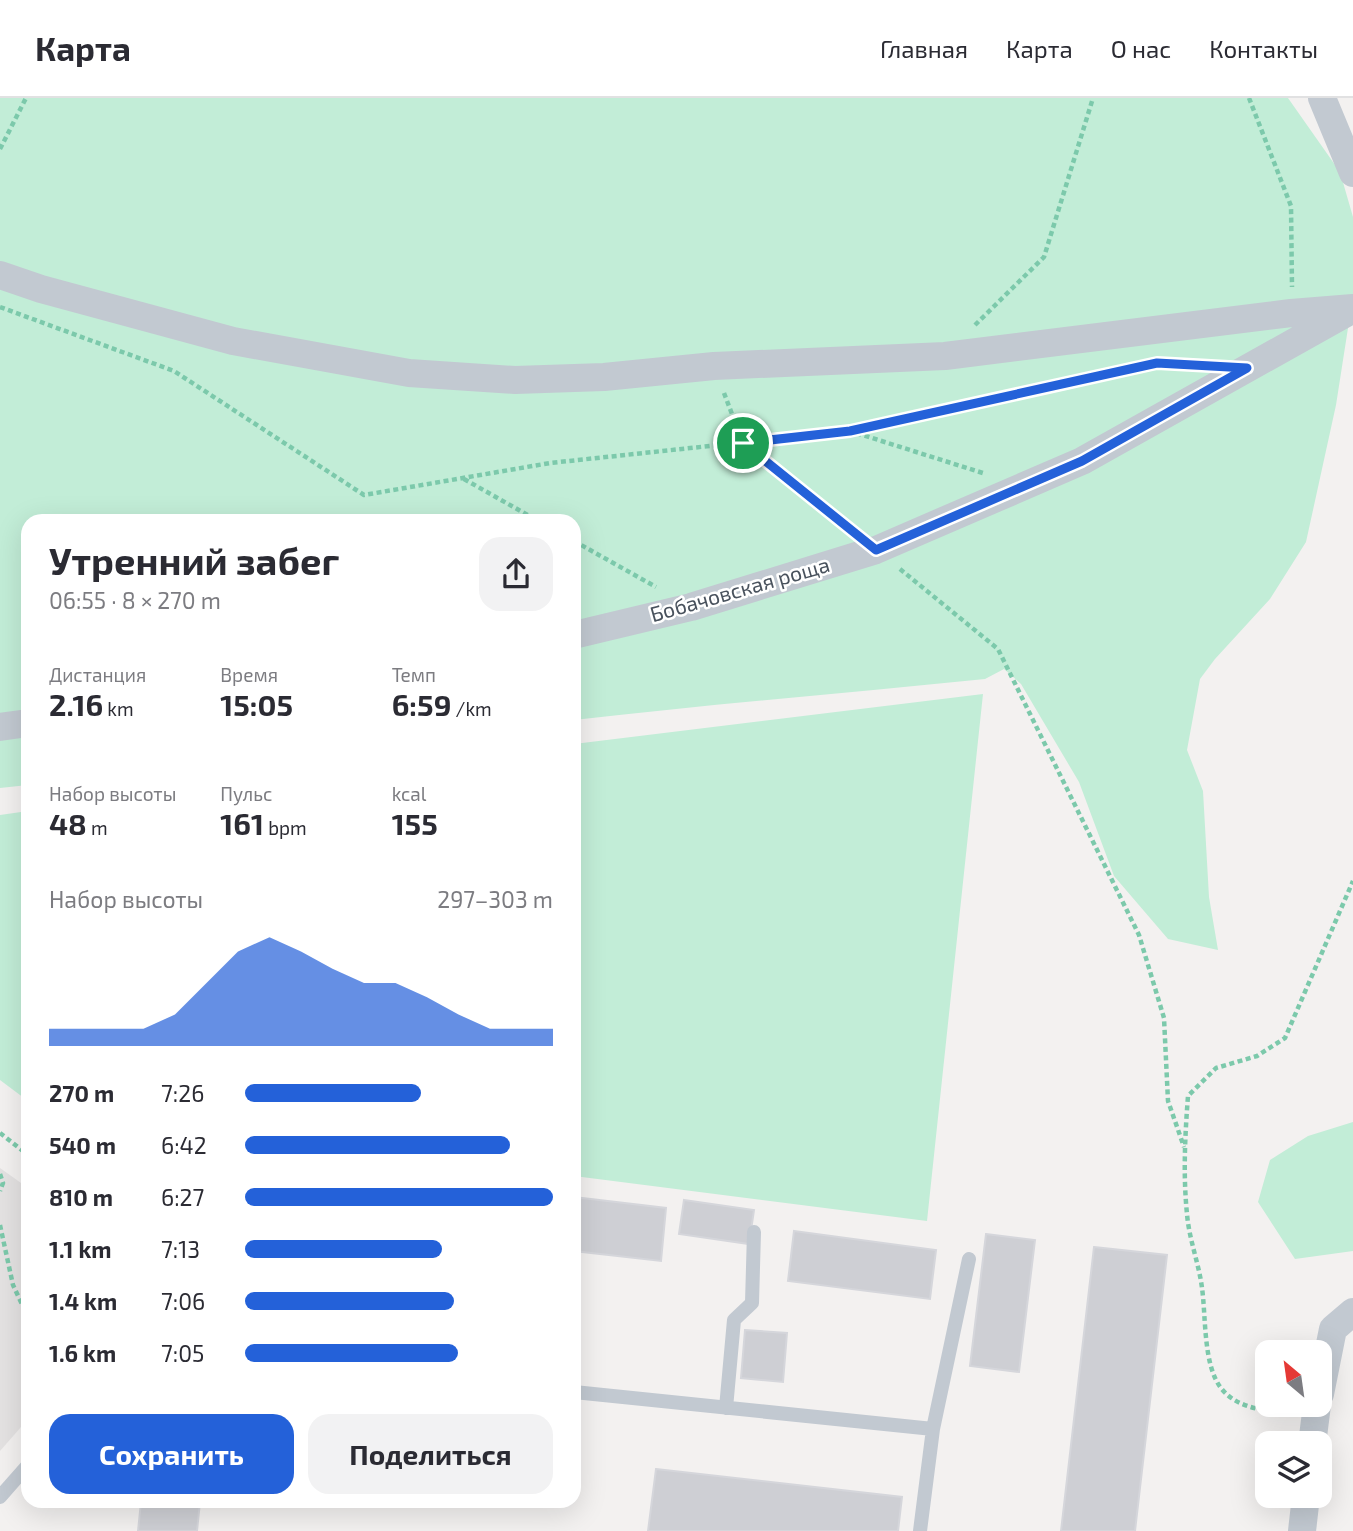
<!DOCTYPE html>
<html lang="ru">
<meta charset="utf-8">
<style>
:root{--surface:#fff;--page:#f2f2f3;--text:#2b2b33;--muted:#7c7c81;--line:#e1e1e2;--accent:#2461d9}
body{margin:0;font-family:"Exo 2",sans-serif;background:var(--page);color:var(--text);height:100vh;display:flex;flex-direction:column;font-size:26px;white-space:nowrap}
*{box-sizing:border-box;margin:0}
p{font-size:23px;color:var(--muted)}
.icon{flex:none;width:38px;height:38px;fill:none;stroke:currentColor;stroke-width:2;stroke-linecap:round;stroke-linejoin:round}
.map{position:relative;flex:1;overflow:hidden}
.panel{position:absolute;left:21px;top:416px;width:560px;height:994px;display:flex;flex-direction:column;background:var(--surface);border-radius:21px;box-shadow:0 7px 28px #0002}
.panel>*{flex:none}
.needle{width:46px;rotate:331deg}
.controls{position:absolute;left:1255px;top:1242px;display:grid;gap:14px}
.controls a{display:grid;place-items:center;width:77px;height:77px;border-radius:14px;background:var(--surface);box-shadow:0 7px 28px #0002;font-size:35px}
.pin{position:absolute;display:grid;place-items:center;width:60px;height:60px;color:#fff;margin:-30px;border:4px solid #fff;border-radius:50%;box-shadow:0 2px 7px #0007}
.round{display:grid;place-items:center;flex:none;width:74px;height:74px;border-radius:21px;background:var(--page)}
.headline{display:flex;align-items:center;justify-content:space-between;height:119px;padding:0 28px}
h1{font-size:38px;font-weight:700;line-height:52px}
.stats{display:grid;grid-template-columns:repeat(3,1fr);gap:10px;height:119px;padding:7px 28px}
.stats div{display:grid;align-content:center}
.stats b{font-size:30px;font-weight:700}
.stats small{font-size:19px;font-weight:400}
.stats p{font-size:19px}
.chart{height:196px;padding:14px 28px}
.chart p{display:flex;justify-content:space-between}
.chart svg{width:100%;height:126px;margin-top:7px;fill:var(--accent);opacity:.7}
.action{display:flex;gap:14px;margin-top:auto;padding:14px 28px}
.action a{flex:1;height:80px;border-radius:21px;background:var(--accent);color:#fff;font-size:28px;font-weight:700;line-height:80px;text-align:center}
.action a+a{background:var(--page);color:var(--text)}
ul{padding:0 28px;list-style:none;font-size:23px}
li{display:grid;grid-template-columns:112px 84px 1fr;align-items:center;height:52px}
li i{height:18px;border-radius:9px;background:var(--accent)}
header{display:flex;align-items:center;gap:42px;box-sizing:border-box;height:98px;padding:0 35px;background:var(--surface);border-bottom:2px solid var(--line)}
header strong{font-size:33px}
nav{display:flex;gap:38px;margin-inline-start:auto;font-size:24px}
.map>svg:first-child{display:block}
.education{fill:#e4e2e2}
.green{fill:#c2edd7}
.building{fill:#cecfd4;stroke:#d5d6db;stroke-width:2}
.lines{fill:none;stroke-linecap:round;stroke-linejoin:round}
.path{stroke:#7cc9ab;stroke-width:4.5;stroke-dasharray:5 3.5;stroke-linecap:butt}
.lane{stroke:#c2c9d1;stroke-width:14}
.street{stroke:#c2c9d1;stroke-width:28}
.route-casing{stroke:#fff;stroke-width:14}
.route{stroke:#2461d9;stroke-width:9}
.labels{text-anchor:middle;stroke-width:5;stroke-linejoin:round;paint-order:stroke}
.street-label{font-size:21px;fill:#49525d;stroke:#fff}
</style>
<header>
<strong>Карта</strong>
<nav><a>Главная</a><a>Карта</a><a>О нас</a><a>Контакты</a></nav>
</header>
<div class="map">
<svg width="1353" height="1433" viewBox="0 0 1353 1433">
<rect width="100%" height="100%" fill="#f3f1f0"/>
<path class="education" d="M0 1070 28 1090V1321L0 1353Z"/>
<path class="green" d="M0 0H1288L1340 74 1353 119V198L1336 307 1306 444 1270 501 1215 561 1200 581 1187 652 1203 693 1209 799 1218 852 1168 841 1114 778 1079 684 1021 586 1004 571 985 581C848 595 711 606 574 622V424H28V687L0 690Z
M983 596 927 1123 574 1078V646Z
M28 713V1003L0 982V717Z
M1353 1024V1153L1295 1161 1258 1104 1270 1062 1308 1038Z"/>
<path class="building" d="M574 1099 666 1110 661 1163 574 1153Z
M684 1102 754 1112 749 1146 679 1136Z
M794 1133 936 1152 930 1201 788 1183Z
M986 1136 1035 1142 1019 1274 970 1268Z
M1094 1149 1167 1157 1135 1433H1061Z
M745 1232 787 1235 783 1284 741 1280Z
M656 1371 902 1399 898 1433H648Z
M141 1404H200L197 1433H138Z"/>
<g class="lines">
<path class="path" d="M1249 0 1291 108 1292 189
M0 51 26 0
M0 209 174 273 364 397 550 365 850 333 986 376
M975 227 1044 159 1093 0
M724 295 743 345 852 433
M853 332 1157 265 1197 267
M464 381 540 424
M574 443 656 489
M900 471 998 551 1139 837 1164 920 1168 1003 1184 1049
M0 1035 28 1057
M0 1076 3 1085 0 1093
M0 1127 13 1187 28 1219
M1289 1316C1265 1312 1237 1311 1221 1290 1203 1267 1206 1218 1202 1190 1199 1166 1189 1141 1187 1116 1183 1077 1185 1037 1188 998L1216 970 1257 958 1285 940 1353 783"/>
<path class="lane" d="M574 1294 933 1331
M726 1310 734 1222 752 1205 754 1134
M0 1399 28 1367
M920 1433 933 1331 969 1161"/>
<path class="street" d="M1322 0 1353 75
M0 177 41 191 233 243 409 275 515 282 604 279 714 268 945 258 1291 215 1353 210
M574 537 691 509 876 452 1082 363 1348 214
M0 629 28 625
M1320 1296 1333 1231 1353 1214
M1312 1346 1317 1307
M1302 1433 1306 1398"/>
</g>
<g class="lines">
<g class="route-casing">
<path id="route" d="M1157 265 1247 270 1082 363 876 452 743 345 850 333Z"/>
</g>
<use href="#route" class="route"/>
</g>
<g class="labels">
<g class="street-label">
<text transform="translate(740 492) rotate(-16)" y="7">Бобачовская роща</text>
</g>
</g>
</svg>
<div class="controls">
<a><svg class="needle" viewBox="-14 -14 28 28"><path d="M0-13l5 13h-10z" fill="#e53935"/><path d="M0 13l5-13h-10z" fill="#7c7c81"/></svg></a>
<a><svg class="icon" aria-label="layers" viewBox="0 0 24 24"><path d="M12 4l9 5-9 5-9-5zM3 14l9 5 9-5"/></svg></a>
</div>
<div class="pin" style="left:743px;top:345px;background:#1e9e55"><svg class="icon" aria-label="arrive" viewBox="0 0 24 24"><path d="M6 21V4h12l-3 4 3 4H6"/></svg></div>
<section class="panel">
<div class="headline"><div><h1>Утренний забег</h1><p>06:55 · 8 × 270 m</p></div><a class="round"><svg class="icon" aria-label="share" viewBox="0 0 24 24"><path d="M12 15V3M7 8l5-5 5 5M5 13v7h14v-7"/></svg></a></div>
<div class="stats">
<div><p>Дистанция</p><b>2.16<small> km</small></b></div>
<div><p>Время</p><b>15:05</b></div>
<div><p>Темп</p><b>6:59<small> /km</small></b></div>
</div>
<div class="stats">
<div><p>Набор высоты</p><b>48<small> m</small></b></div>
<div><p>Пульс</p><b>161<small> bpm</small></b></div>
<div><p>kcal</p><b>155</b></div>
</div>
<div class="chart"><p><span>Набор высоты</span>297–303 m</p>
<svg viewBox="0 0 160 44" preserveAspectRatio="none"><path d="M0 44V38L10 38L20 38L30 38L40 33L50 22L60 11L70 6L80 11L90 17L100 22L110 22L120 27L130 33L140 38L150 38L160 38V44z"/></svg>
</div>
<ul>
<li><b>270 m</b>7:26<i style="width:57%"></i></li>
<li><b>540 m</b>6:42<i style="width:86%"></i></li>
<li><b>810 m</b>6:27<i style="width:100%"></i></li>
<li><b>1.1 km</b>7:13<i style="width:64%"></i></li>
<li><b>1.4 km</b>7:06<i style="width:68%"></i></li>
<li><b>1.6 km</b>7:05<i style="width:69%"></i></li>
</ul>
<div class="action"><a>Сохранить</a><a>Поделиться</a></div>
</section>
</div>
